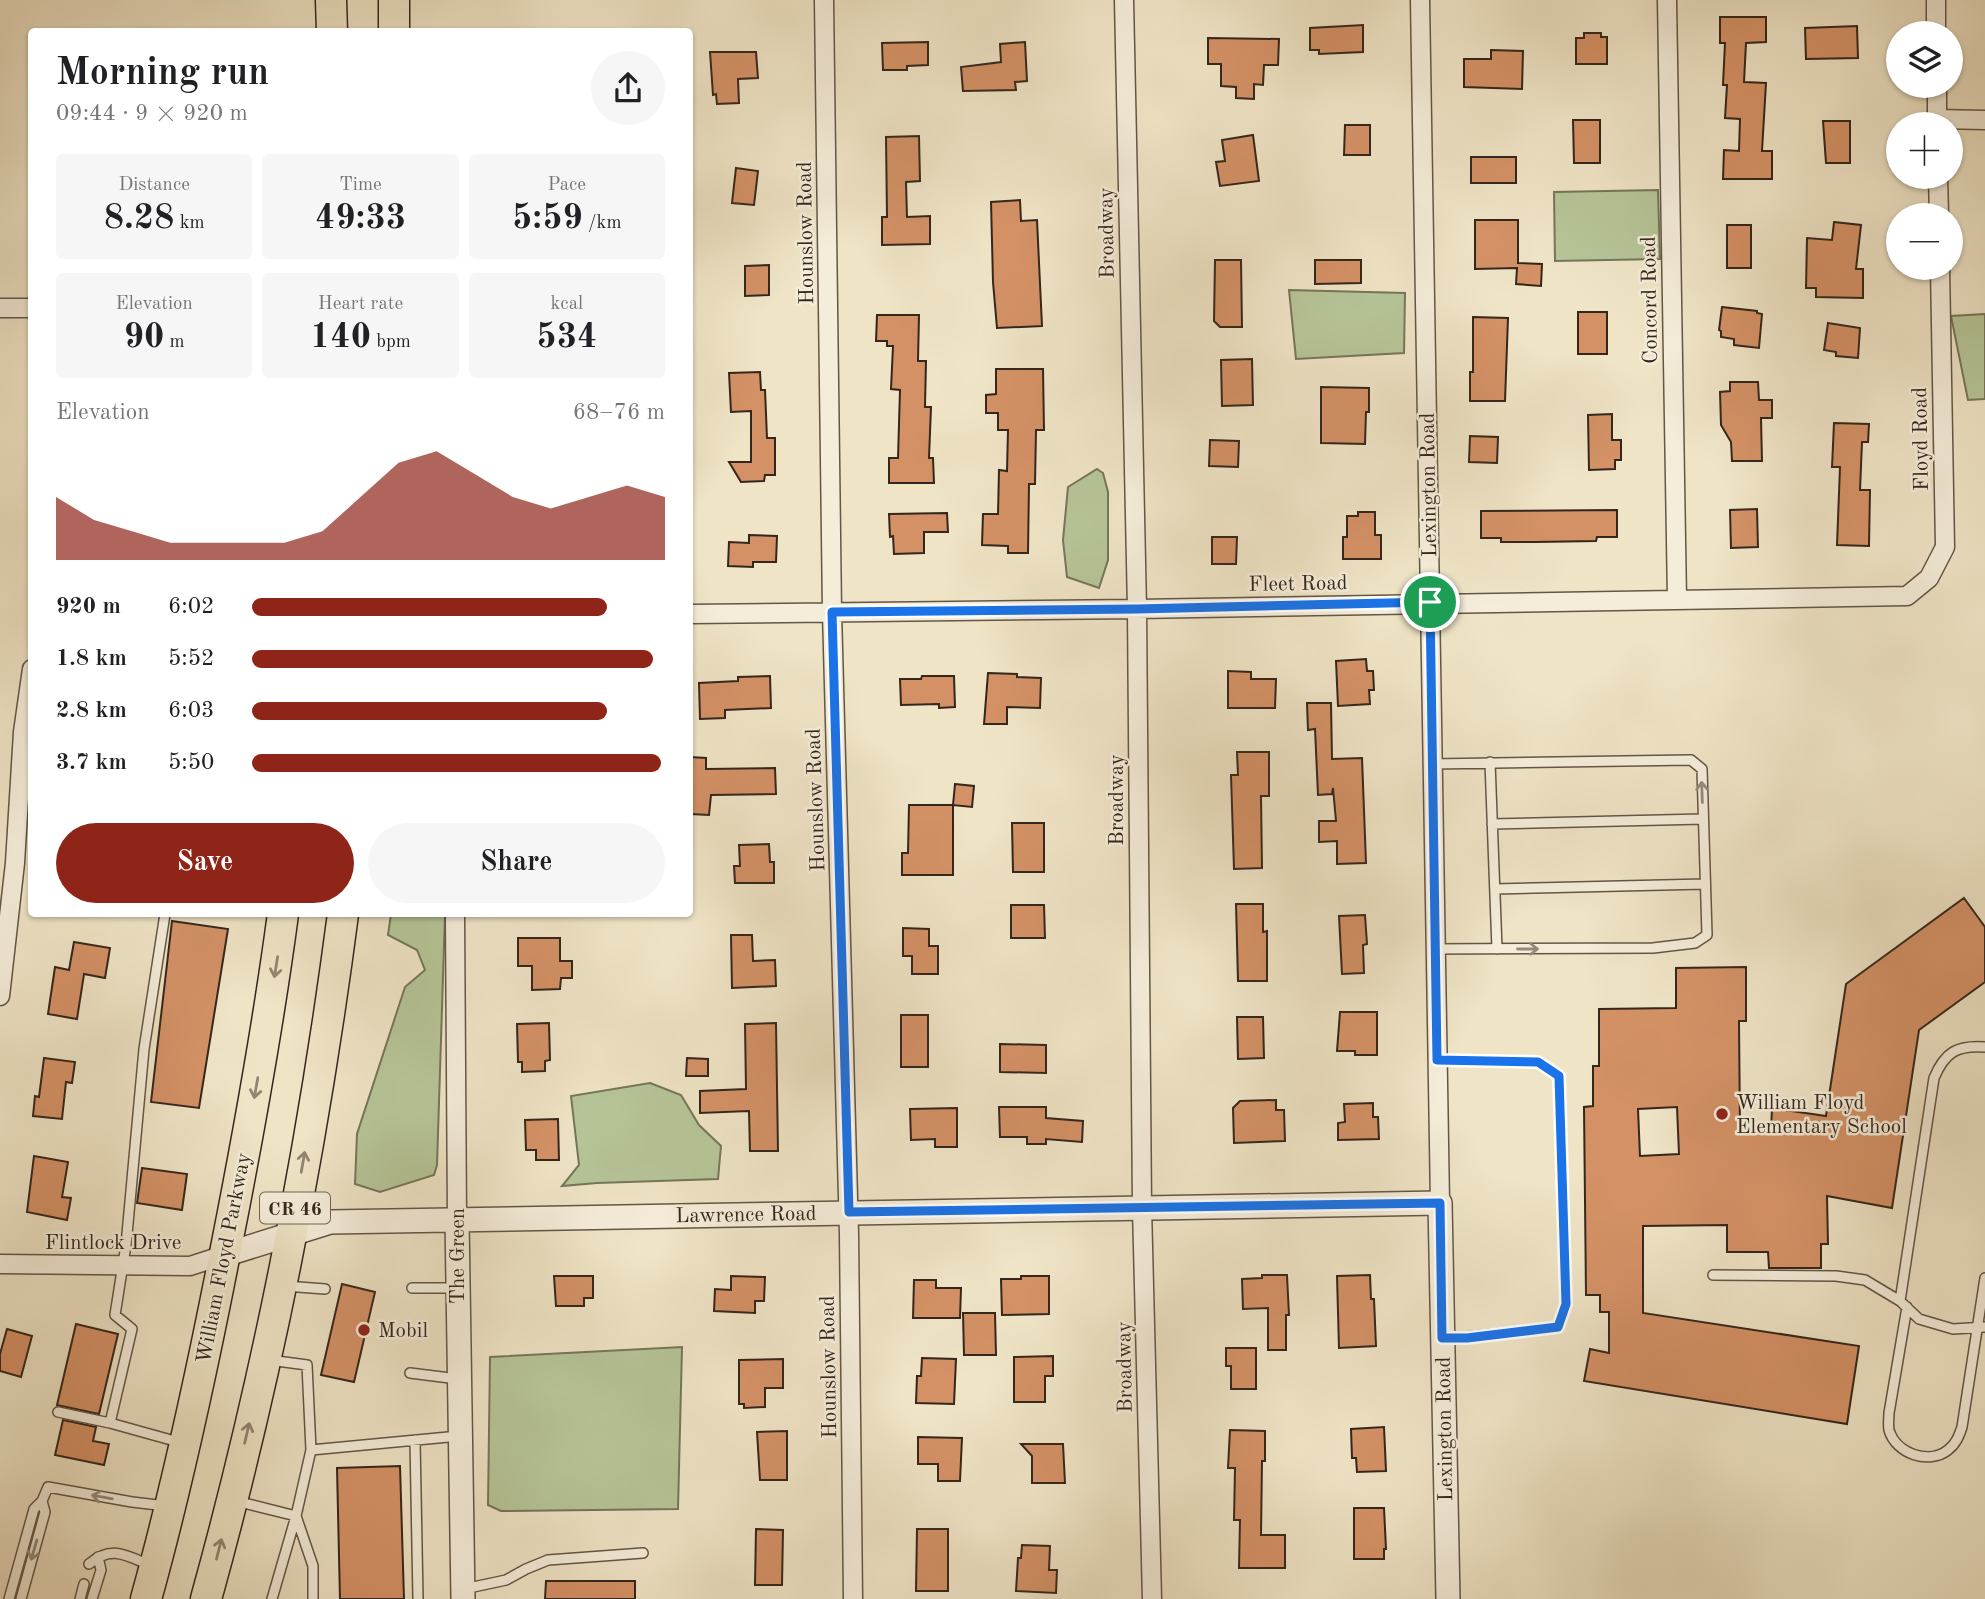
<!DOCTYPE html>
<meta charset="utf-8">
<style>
:root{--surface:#fff;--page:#f6f6f6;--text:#202124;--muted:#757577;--accent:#8f2418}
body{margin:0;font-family:"Old Standard TT",serif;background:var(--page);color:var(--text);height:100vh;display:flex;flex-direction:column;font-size:26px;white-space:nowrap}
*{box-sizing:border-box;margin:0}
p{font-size:23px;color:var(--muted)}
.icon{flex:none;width:38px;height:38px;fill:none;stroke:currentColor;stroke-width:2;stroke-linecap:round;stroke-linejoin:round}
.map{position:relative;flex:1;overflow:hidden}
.drawer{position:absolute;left:28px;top:28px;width:665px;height:889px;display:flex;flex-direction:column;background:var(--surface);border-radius:7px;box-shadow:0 2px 5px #0004}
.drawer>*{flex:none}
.fabs{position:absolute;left:1886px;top:21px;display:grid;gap:14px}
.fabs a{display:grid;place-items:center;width:77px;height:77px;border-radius:50%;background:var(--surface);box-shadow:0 2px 5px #0004;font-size:35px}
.pin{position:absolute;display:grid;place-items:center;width:60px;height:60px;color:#fff;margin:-30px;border:4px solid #fff;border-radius:50%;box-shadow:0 2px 7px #0007}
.round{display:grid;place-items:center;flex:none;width:74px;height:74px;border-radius:37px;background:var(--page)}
.headline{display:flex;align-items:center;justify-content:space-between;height:119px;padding:0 28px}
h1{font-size:38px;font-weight:600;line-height:52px}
.figures{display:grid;grid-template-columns:repeat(3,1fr);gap:10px;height:119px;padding:7px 28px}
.figures div{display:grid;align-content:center;border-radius:7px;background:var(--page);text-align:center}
.figures b{font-size:35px;font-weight:600}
.figures small{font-size:19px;font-weight:400}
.figures p{font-size:19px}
.chart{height:196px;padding:14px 28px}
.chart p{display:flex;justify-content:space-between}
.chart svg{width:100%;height:126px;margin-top:7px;fill:var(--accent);opacity:.7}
.action{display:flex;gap:14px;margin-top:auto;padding:14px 28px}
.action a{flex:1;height:80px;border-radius:42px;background:var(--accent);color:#fff;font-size:28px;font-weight:600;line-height:80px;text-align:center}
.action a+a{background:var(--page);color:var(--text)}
ul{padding:0 28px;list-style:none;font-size:23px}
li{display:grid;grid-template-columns:112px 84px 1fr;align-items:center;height:52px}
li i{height:18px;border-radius:9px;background:var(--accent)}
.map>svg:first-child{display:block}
.green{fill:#b6c598;stroke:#75765a;stroke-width:2}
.building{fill:#d49166;stroke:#34261c;stroke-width:2;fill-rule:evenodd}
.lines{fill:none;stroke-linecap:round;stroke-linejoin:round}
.service-casing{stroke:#635646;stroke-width:12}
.minor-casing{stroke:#635646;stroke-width:21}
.tertiary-casing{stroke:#635646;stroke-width:26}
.trunk-casing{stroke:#34261c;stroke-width:33}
.service{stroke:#f5edda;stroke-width:9}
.minor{stroke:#f5edda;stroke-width:18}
.tertiary{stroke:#f5edda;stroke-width:23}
.trunk{stroke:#efe4c6;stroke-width:30}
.oneway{stroke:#948a7b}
.oneway2{stroke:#928571}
.route-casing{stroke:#fff;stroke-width:14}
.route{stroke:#1a73e8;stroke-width:9}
.poi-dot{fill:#8f2418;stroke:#f5edda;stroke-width:2.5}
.labels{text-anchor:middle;stroke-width:5;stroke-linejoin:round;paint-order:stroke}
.shield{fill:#f5edda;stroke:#6e6255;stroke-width:2}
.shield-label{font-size:19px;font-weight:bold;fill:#34261c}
.street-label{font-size:21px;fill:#34261c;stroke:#f5edda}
.poi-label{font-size:21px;fill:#34261c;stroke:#f5edda;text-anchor:start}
</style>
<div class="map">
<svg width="1985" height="1599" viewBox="0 0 1985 1599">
<rect width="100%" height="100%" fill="#efe4c6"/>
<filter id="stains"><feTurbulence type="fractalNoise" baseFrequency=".00286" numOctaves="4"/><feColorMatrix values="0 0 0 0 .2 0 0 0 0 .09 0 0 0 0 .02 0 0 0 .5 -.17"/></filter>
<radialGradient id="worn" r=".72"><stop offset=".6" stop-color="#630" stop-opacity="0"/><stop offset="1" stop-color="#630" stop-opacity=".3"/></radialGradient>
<path class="green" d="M1658 190 1660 259 1555 261 1554 192Z
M1289 290 1405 293 1404 353 1296 359Z
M1985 314V399L1968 400 1951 316Z
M1097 469 1103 473 1108 492V560L1099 588 1067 577 1063 540 1068 487Z
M391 914H445L437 1165 434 1175 380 1192 355 1184 357 1134 405 987 425 970 417 950 388 935Z
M650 1083 681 1095 699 1125 721 1146 718 1179 597 1183 562 1186 579 1165 571 1096Z
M682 1347 678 1509 501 1511 488 1505 490 1357Z"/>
<path class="building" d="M1720 17H1766V42L1746 43 1744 82 1766 83 1762 151H1772V179H1723L1724 150 1739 151 1740 119 1725 118 1727 85H1723L1725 43H1720Z
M1363 25V52L1319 54V50H1310V28Z
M1857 26 1858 58 1806 59 1805 28Z
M1584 33H1601V37H1607V64H1576V38H1584Z
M1208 38 1279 39 1278 65H1264L1263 85 1254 84V99L1236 98V87L1221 86V64H1208Z
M928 42V65L907 66V70H883L882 43Z
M1025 42 1027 81 1015 82 1016 90 963 91 961 67 1001 62 1000 44Z
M1491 50 1523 51 1522 89 1464 87V59H1491Z
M710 52H756L758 78 738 79 739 103 717 104 716 94 713 95Z
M1573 120H1600V163H1574Z
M1823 121H1850V163H1826Z
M1345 125H1370V155H1344Z
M1253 135 1259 181 1220 186 1216 162 1225 161 1222 140Z
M919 136 920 181 906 182 907 217 930 216V244L882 245V217H887L886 137Z
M1471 157H1516V183H1471Z
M736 168 758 171 754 205 732 203Z
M1020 200 1021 221 1037 220 1042 326 997 328 993 282 991 202Z
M1475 220H1518V263L1542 264 1541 286 1516 284 1517 268 1475 269Z
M1834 222 1861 225 1856 269H1863V298L1816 297V288H1806L1807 238 1832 240Z
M1727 225H1751V268H1727Z
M1215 260H1241L1242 327H1220L1214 321Z
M1315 260H1361V283L1315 284Z
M769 265V295L745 296V266Z
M1722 307 1757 311V313L1762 314 1759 348 1734 345V339L1721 337V331L1719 330Z
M1578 312H1607V354H1578Z
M877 315H919L918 361H926L925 407H931L929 458H933L934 483H889V458H898L900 390 891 389 893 346H887V341H876Z
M1473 317 1508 318 1505 401H1470V372H1473Z
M1828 323 1860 328 1858 358 1836 356V352L1824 350Z
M1252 359 1253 405 1222 406 1221 360Z
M996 369H1043L1044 430H1036L1035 484H1029L1028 553H1008V546L982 545 983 514H998L999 470 1007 471 1008 430H998V413H986V395L996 394Z
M760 372 761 390H765L767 438H775V475H765L764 481 741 482 729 462H751V411L731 412 729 373Z
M1730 382H1758L1759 400H1772V418H1761L1762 461H1732L1731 442 1721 425 1720 392 1730 391Z
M1321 387 1369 388V412H1366L1365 444 1321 443Z
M1612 414V440H1621V460H1615V469L1589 470 1588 415Z
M1834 423 1869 424 1868 442H1862L1860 490H1870L1869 546 1837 545 1840 467H1832Z
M1470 436 1498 437 1497 463 1469 462Z
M1210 440 1239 441 1238 467 1209 466Z
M1757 509 1758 547 1731 548 1730 510Z
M1617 510V537H1597L1596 541 1535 542H1501V538H1481V511Z
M1358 512H1375V535H1381V559H1343V537H1347V516H1358Z
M947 513 948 532H924V553L894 554 893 536 890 537 889 514Z
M749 535 777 536 776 562H753V567L728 566 729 542 749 543Z
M1212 537H1237L1236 564H1212Z
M1366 659 1367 671H1373L1374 690H1369L1370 704 1338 706 1336 661Z
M1228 671 1251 672V679H1276L1275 708H1228Z
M988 673 1017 674V677L1041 678 1040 708 1007 707V724H984Z
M770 676 771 708 725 710V718L700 719 699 683 738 681V677Z
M922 676H954L955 707 939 708V704L901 705 900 679H921Z
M1307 703H1331L1332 759 1362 758 1366 863 1337 864V841L1319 842V821H1336L1333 788 1332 794 1318 795 1315 729 1308 730Z
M1237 752H1269V796H1261L1262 868 1234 869 1231 775H1238Z
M690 757 706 758V769L775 768 776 794 711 795 709 815 690 814Z
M955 784 974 786 972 807 953 805V875H902V853H908L909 805H953Z
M1012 823H1044V872H1013Z
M769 844 770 862H774V883H735L734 866H740L739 845Z
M1964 898 1985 927V982L1919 1030 1892 1208 1827 1196 1828 1244H1821V1268H1769L1768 1252H1727V1225L1643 1226V1313L1859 1346 1847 1424 1584 1381 1590 1349 1609 1353V1312H1600V1295H1586L1584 1107 1593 1106V1066H1599V1009L1676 1008V968L1746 967V1021H1739L1740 1130H1771L1772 1108 1826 1116 1846 984ZM1677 1107 1679 1154 1640 1156 1638 1109Z
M1236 904H1263V932L1267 931V981H1238Z
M1011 905H1044L1045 938H1011Z
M1365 915 1367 944 1363 945 1364 973 1342 974 1339 916Z
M172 921 228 929 199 1108 151 1102Z
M903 928 929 929V946H938V974H912V956H903Z
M731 935H752L753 961 775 960 776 986 732 988Z
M518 938H560V961H572V978H561L560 989 532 990V966H518Z
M74 942 110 948 105 978 84 974 77 1019 48 1014 55 967 69 970Z
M1340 1012H1377V1055H1355V1051H1337Z
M901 1015H928V1067H901Z
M1237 1017H1263L1264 1058 1238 1059Z
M549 1023 550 1060 545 1061V1071L522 1072V1062H518L517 1024Z
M776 1023 778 1151H750L749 1111 700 1113V1091L746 1089 745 1024Z
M1000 1044 1046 1045V1073L1000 1072Z
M44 1058 75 1062 72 1083 66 1082 62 1119 33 1116 35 1096 39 1097Z
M687 1058 708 1059V1076H686Z
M1276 1100V1110H1284L1285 1141 1234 1143 1233 1108 1240 1101Z
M1373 1103V1117H1378L1379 1139 1338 1140V1123L1345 1122 1344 1104Z
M999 1107H1046V1118L1083 1121 1082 1142 1046 1139V1144H1027V1137H1000Z
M957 1108V1147H935V1139L911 1140 910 1109Z
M558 1119 559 1160H536V1150H526L525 1120Z
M34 1156 68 1162 62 1197 71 1198 67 1220 27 1212Z
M142 1168 187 1174 182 1210 137 1203Z
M1262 1275H1287L1289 1315H1286V1350H1268V1308L1243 1309 1242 1279 1262 1278Z
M1370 1275 1371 1299H1374L1376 1346 1339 1348 1337 1276Z
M554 1276H593V1298H584V1306H556Z
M731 1276 765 1277 764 1301H755V1313L714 1311 715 1289 731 1290Z
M1021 1276H1049V1314L1002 1315 1001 1279H1021Z
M914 1280H936V1288H961L960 1318H913Z
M342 1284 375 1292 354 1382 321 1375Z
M963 1313H995L996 1355H964Z
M76 1324 118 1334 99 1414 57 1405Z
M7 1329 32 1336 21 1377 0 1371V1354Z
M1226 1348H1256V1389H1231V1366H1226Z
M1053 1356V1376H1045V1402H1014V1357Z
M922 1358 956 1359 954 1404 916 1403 917 1376H921Z
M783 1359V1388H765V1407L744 1408V1404H739V1360Z
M63 1420 96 1427 93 1441 109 1444 104 1465 55 1455Z
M1384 1427 1386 1471 1357 1472 1356 1458H1352L1351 1429Z
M1230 1430 1265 1431V1461H1262L1261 1535H1285V1568H1239L1240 1520H1234L1235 1468H1228Z
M787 1431V1480H760L757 1432Z
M918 1437 962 1438 960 1481H938V1464H918Z
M1021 1444H1063L1065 1483H1032V1456Z
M400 1466 404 1599H340L337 1468Z
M1354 1508H1384L1386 1549H1384V1559H1354Z
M756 1529 783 1530 782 1585H755Z
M917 1529H948V1591H916Z
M1022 1545 1050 1546 1049 1570H1057L1056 1593 1016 1591 1018 1558H1021Z
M546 1581H635V1599H545Z"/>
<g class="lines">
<g class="service-casing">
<path id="service" d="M1490 762 1497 949
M1432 764 1691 760 1702 769 1707 935 1695 943 1653 948 1435 949
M1492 824 1703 819
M1495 889 1705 884
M165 914 144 1049 126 1245 115 1315 132 1329 110 1423 182 1443
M1438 1060 1538 1062 1559 1076 1566 1304 1558 1327 1467 1337 1444 1338
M1713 1275 1836 1276 1865 1280 1900 1301 1919 1319 1953 1329 1985 1327
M285 1286 325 1289
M412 1288H456
M1900 1301 1934 1078C1945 1052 1957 1045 1985 1047
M1907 1307 1889 1413C1889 1418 1888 1425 1889 1430 1896 1454 1929 1465 1948 1450 1956 1444 1959 1436 1962 1427L1985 1278
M269 1360 307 1365 311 1450
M410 1373 458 1379
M58 1412 110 1423
M415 1440 418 1599
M236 1501 296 1516 311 1450 459 1436
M296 1516 313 1566V1599
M89 1564C112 1544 127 1556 152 1566
M464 1589 506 1580 526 1569 548 1560 643 1553
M9 1599 34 1509 42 1501 48 1487 132 1502 166 1506
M21 1599 45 1512 42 1501
M80 1599 84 1584
M92 1599 101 1570 98 1557
M272 1599 296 1516"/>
</g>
<g class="minor-casing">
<path id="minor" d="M824 0 832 612 849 1234 853 1599
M1124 0 1137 609 1142 1208 1152 1599
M1420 0 1440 1203
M1667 0 1677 600
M1936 0V33
M1937 86V124
M1937 119 1985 120
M1938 177 1939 215
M0 308H32
M690 614 1137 609 1907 596 1929 578 1945 547 1940 268
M455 914 457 1220
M0 996 15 863 23 732 32 669
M0 1264 190 1266 224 1255"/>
</g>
<g class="tertiary-casing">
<path id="tertiary" d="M457 1220 463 1599
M224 1255 330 1222 1440 1203 1448 1599"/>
</g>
<g class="trunk-casing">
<path id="trunk" d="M331 0 332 32
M394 32V0
M146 1599C178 1484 203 1366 226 1248 248 1137 268 1026 283 914
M206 1599C268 1375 313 1144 343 914"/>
</g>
<use href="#service" class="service"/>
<use href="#minor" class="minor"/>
<use href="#tertiary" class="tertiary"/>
<use href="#trunk" class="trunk"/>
</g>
<defs><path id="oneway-shaft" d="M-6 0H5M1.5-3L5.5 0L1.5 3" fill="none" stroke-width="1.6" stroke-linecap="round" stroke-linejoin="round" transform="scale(1.75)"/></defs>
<g class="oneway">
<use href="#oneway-shaft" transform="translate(1702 792) rotate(-92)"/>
<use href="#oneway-shaft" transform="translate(1528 949)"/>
<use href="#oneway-shaft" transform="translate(102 1497) rotate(-170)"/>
<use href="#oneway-shaft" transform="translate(34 1550) rotate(106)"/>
</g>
<g class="oneway2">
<use href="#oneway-shaft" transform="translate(276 967) rotate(99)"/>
<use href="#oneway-shaft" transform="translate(256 1088) rotate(100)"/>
<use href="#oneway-shaft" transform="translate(303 1162) rotate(-80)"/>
<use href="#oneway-shaft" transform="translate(247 1433) rotate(-77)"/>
<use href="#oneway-shaft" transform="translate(219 1549) rotate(-76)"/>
</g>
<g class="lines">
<g class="route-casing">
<path id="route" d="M1430 602 1437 1060 1538 1062 1559 1076 1566 1304 1558 1327 1467 1338H1442L1440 1203 849 1212 832 612 1137 609Z"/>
</g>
<use href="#route" class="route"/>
</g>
<g class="poi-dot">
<circle cx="1722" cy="1114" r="7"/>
<circle cx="364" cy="1330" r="7"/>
</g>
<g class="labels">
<rect class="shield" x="260" y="1192.5" width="70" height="31" rx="5"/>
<g class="shield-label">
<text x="295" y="1215">CR 46</text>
</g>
<g class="street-label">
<text transform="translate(805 233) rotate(-91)" y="7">Hounslow Road</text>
<text transform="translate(1106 233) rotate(-91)" y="7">Broadway</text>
<text transform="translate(1649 300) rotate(-91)" y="7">Concord Road</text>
<text transform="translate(1920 439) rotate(-91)" y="7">Floyd Road</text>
<text transform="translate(1428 485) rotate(-91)" y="7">Lexington Road</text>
<text transform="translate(1298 583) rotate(-1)" y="7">Fleet Road</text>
<text transform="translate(815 800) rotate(-92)" y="7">Hounslow Road</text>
<text transform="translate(1116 800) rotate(-90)" y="7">Broadway</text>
<text transform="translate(746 1214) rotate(-1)" y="7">Lawrence Road</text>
<text x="113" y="1249">Flintlock Drive</text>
<text transform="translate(457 1256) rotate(-90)" y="7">The Green</text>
<text transform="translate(223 1258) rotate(-79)" y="7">William Floyd Parkway</text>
<text transform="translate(828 1367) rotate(-91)" y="7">Hounslow Road</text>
<text transform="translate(1124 1367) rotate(-91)" y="7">Broadway</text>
<text transform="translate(1444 1429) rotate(-91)" y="7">Lexington Road</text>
</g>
<g class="poi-label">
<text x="1736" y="1109">William Floyd<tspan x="1736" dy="24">Elementary School</tspan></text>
<text x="378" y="1337">Mobil</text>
</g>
</g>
<rect width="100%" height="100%" filter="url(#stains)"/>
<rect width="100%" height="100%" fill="url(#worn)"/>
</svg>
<div class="fabs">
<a><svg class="icon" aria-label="layers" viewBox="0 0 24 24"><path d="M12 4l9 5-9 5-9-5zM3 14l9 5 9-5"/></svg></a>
<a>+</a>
<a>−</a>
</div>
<div class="pin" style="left:1430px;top:602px;background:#1e9e55"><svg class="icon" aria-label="arrive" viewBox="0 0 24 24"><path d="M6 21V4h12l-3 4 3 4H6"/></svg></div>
<section class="drawer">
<div class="headline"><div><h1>Morning run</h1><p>09:44 · 9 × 920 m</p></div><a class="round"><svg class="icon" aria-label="share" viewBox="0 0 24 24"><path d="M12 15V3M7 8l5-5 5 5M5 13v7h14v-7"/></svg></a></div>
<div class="figures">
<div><p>Distance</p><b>8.28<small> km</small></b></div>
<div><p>Time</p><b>49:33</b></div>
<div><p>Pace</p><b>5:59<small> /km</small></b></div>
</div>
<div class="figures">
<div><p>Elevation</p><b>90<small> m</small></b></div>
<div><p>Heart rate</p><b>140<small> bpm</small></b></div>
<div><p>kcal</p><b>534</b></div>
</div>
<div class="chart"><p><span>Elevation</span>68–76 m</p>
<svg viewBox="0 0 160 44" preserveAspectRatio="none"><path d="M0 44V22L10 30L20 34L30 38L40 38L50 38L60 38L70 34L80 22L90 10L100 6L110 14L120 22L130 26L140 22L150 18L160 22V44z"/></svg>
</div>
<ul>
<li><b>920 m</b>6:02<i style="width:86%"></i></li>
<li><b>1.8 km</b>5:52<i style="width:97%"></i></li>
<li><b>2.8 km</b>6:03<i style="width:86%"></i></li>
<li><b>3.7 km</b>5:50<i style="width:99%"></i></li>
</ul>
<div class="action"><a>Save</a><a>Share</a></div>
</section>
</div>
